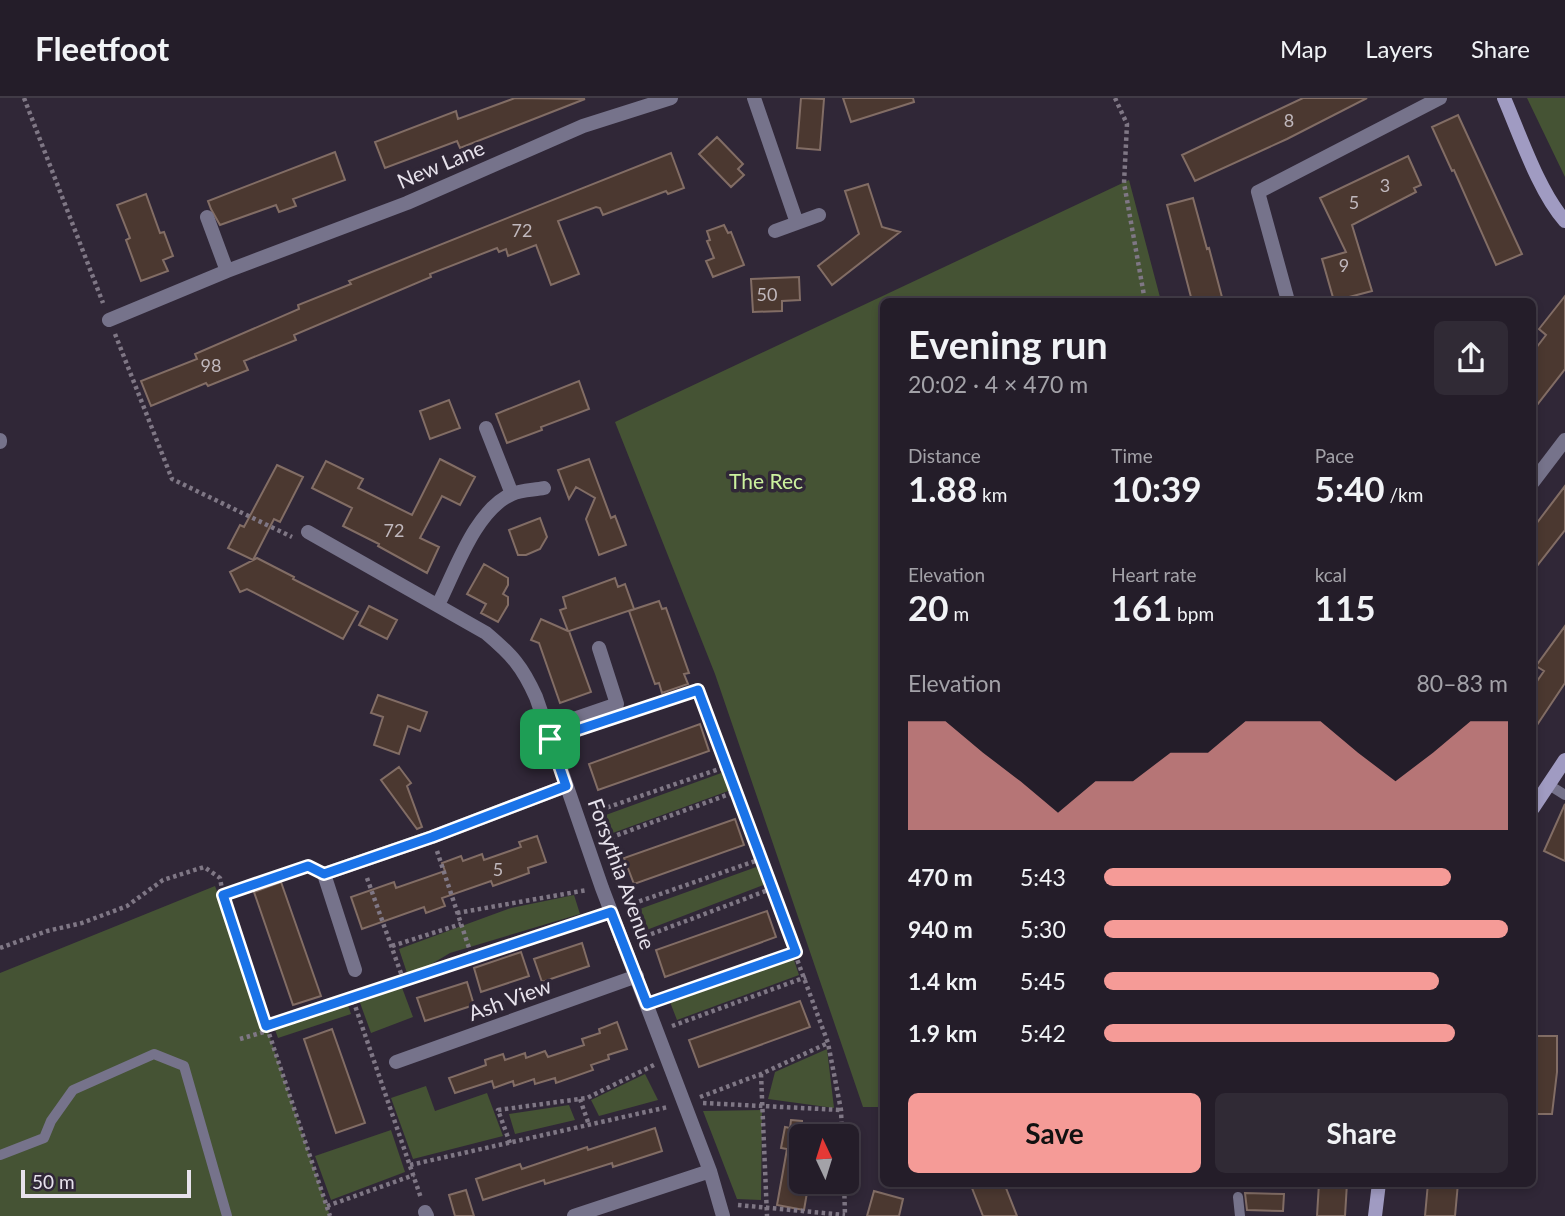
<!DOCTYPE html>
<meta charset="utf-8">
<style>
:root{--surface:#241d29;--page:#302a35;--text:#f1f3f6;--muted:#a3a2a8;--line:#413b46;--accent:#f59b97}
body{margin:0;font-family:Lato,sans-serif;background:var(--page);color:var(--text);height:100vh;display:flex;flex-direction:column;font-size:26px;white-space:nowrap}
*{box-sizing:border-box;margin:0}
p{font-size:23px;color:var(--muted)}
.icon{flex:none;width:38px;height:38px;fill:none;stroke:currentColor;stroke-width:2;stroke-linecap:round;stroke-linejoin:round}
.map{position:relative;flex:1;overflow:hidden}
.drawer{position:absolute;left:880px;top:200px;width:656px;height:889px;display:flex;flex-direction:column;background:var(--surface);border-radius:10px;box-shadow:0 4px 10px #0003,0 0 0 2px var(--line)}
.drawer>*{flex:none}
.needle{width:46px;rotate:356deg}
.tools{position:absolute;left:789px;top:1026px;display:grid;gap:14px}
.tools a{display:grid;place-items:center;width:70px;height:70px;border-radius:10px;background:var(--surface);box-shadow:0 4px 10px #0003,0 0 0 2px var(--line);font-size:35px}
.scale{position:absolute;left:21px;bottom:18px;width:170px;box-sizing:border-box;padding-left:7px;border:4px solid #e7e2ec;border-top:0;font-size:19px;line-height:24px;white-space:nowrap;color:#e7e2ec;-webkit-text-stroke:5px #302737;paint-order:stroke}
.pin{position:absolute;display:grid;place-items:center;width:60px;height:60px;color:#fff;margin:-30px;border-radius:14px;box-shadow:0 4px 10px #0006}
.round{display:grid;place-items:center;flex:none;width:74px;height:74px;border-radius:10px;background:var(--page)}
.overview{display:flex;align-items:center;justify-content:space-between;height:119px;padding:0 28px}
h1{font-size:38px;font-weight:700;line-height:52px}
.figures{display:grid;grid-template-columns:repeat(3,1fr);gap:10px;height:119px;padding:7px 28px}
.figures div{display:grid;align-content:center}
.figures b{font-size:35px;font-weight:700}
.figures small{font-size:19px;font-weight:400}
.figures p{font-size:19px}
.chart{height:196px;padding:14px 28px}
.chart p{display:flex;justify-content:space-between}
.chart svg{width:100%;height:126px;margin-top:7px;fill:var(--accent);opacity:.7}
.action{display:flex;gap:14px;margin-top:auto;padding:14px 28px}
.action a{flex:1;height:80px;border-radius:10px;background:var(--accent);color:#111;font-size:28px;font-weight:700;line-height:80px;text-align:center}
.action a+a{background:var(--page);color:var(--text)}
ul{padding:0 28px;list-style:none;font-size:23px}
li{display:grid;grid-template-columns:112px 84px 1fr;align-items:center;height:52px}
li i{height:18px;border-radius:9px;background:var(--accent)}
header{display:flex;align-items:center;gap:42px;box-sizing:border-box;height:98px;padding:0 35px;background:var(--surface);border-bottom:2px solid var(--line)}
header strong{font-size:33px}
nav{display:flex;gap:38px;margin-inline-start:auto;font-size:24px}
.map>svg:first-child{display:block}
.green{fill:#455334}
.building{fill:#4b3830;stroke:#826d65;stroke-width:2}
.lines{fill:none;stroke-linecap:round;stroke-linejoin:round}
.path{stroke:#7f7785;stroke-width:4.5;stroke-dasharray:3.5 3.5;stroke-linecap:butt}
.lane{stroke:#76738b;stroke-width:10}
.street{stroke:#76738b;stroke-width:14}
.secondary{stroke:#a09bc2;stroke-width:14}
.route-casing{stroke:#fff;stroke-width:14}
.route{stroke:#1a73e8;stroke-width:9}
.labels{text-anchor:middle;stroke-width:7;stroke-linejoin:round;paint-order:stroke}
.number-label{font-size:18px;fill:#c0b8bd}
.street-label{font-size:21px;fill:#e7e2ec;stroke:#302737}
.park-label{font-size:21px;fill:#ccf19e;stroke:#302737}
</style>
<header>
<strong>Fleetfoot</strong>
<nav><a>Map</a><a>Layers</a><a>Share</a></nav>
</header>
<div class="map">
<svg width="1565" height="1118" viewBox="0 0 1565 1118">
<rect width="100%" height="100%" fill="#302737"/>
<path class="green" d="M1527 0H1565V79Z
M1129 82 1161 203H884V1009H863L715 576 615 324Z
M724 674 731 692 610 736 603 718Z
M759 768 766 786 644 833 637 812Z
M215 788 266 928 330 1118H0V875Z
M574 797 580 816 450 855 430 867 407 875 399 851 511 810Z
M793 859 799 877 677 922 670 904Z
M401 887 413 919 371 935 359 902Z
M347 904 351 916 278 940 274 929Z
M827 951 834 1010 768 1001 775 974Z
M645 976 658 1002 599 1018 591 1002Z
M426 988 435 1013 487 995 503 1038 413 1061 391 1000Z
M569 1007 575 1022 515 1036 509 1016Z
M762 1012 761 1102 737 1101 703 1013Z
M391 1032 405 1074 331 1102 315 1058Z"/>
<path class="building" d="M515 0 585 1 460 50 457 43 385 70 375 44 456 13 458 21Z
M801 0 824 1 820 52 797 50Z
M843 0H913L914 4 851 24Z
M1303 0H1367L1287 41 1195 83 1182 57Z
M1458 17 1522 156 1496 167 1454 72 1452 73 1432 29Z
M717 39 743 66 738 71 744 77 731 89 699 56Z
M335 54 345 82 293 101 296 108 279 114 276 107 220 127 211 111 208 103Z
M671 55 684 90 668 96 666 93 603 117 600 110 596 109 558 123 579 176 551 187 536 147 508 158 506 151 499 154 497 150 430 176 431 179 294 237 296 242 244 263 248 272 208 288 206 285 151 308 141 283 197 261 195 256 299 211 298 207 351 186 349 183Z
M1408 58 1421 87 1414 90 1416 94 1352 127 1372 193 1334 203 1322 161 1346 154 1320 100Z
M868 86 882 129 900 134 832 187 818 168 859 136 845 93Z
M146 96 160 135 164 134 173 158 163 162 168 173 141 183 126 142 130 140 117 107Z
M1193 100 1207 151 1209 150 1223 203H1192L1167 107Z
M724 127 728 135 731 134 744 167 713 179 706 163 714 160 707 143 710 142 707 133Z
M799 179 800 202 782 203V213L753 214 751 181Z
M1565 198V271L1533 312V254L1546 237 1539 231Z
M579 283 589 311 541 329 542 332 507 345 496 316Z
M449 302 460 330 430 341 420 313Z
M440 361 475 379 460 407 442 398 420 440 439 449 427 475 378 448 379 446 343 428 352 410 312 390 326 363 363 381 358 390 412 417Z
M589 361 611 420 615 418 626 447 599 457 586 421 595 400 576 389 569 401 558 372Z
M277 367 303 379 280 424 274 421 253 462 228 450 240 427 244 429Z
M1565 388V432L1533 473V430Z
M540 420 547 439 540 451 526 457H518L509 432Z
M257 460 294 479 293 481 358 514 343 541 247 491 240 494 230 474Z
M484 466 508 480V487L503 496 508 499V507L498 524 481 515 486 506 467 496Z
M615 480 618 489 625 486 634 511 569 533 591 594 560 605 539 545 531 542 541 521 568 533 560 512 566 510 563 499Z
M659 503 662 511 666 510 689 575 684 576 688 586 662 595 659 585 655 586 629 513Z
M369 508 397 522 387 541 359 527Z
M1565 528V585L1533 633V589L1544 573 1536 568Z
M378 597 427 614 420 633 408 628 399 656 374 647 383 619 371 615Z
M700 626 709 653 598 692 589 666Z
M399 669 411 685 407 688 422 729 417 731 381 682Z
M1565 706V763L1544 753Z
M735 721 744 747 634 786 624 760Z
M537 738 546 764 528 770 529 775 493 788 491 783 442 800 445 808 426 815 424 809 362 831 351 799 394 784 396 790 445 773 442 765 461 758 463 763 482 756 484 762 521 749 519 744Z
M281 784 321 898 293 907 254 794Z
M767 813 776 839 665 879 656 852Z
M582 845 589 868 542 884 534 861Z
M521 854 529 878 481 894 474 870Z
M467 884 474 907 425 923 417 900Z
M800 903 810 929 699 969 689 942Z
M617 924 627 951 608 957 609 961 591 967 593 972 556 985 555 980 535 986 534 981 514 988 513 983 494 990 492 983 455 995 449 980 486 967 485 962 503 956 505 962 525 955 526 960 545 953 548 959 584 947 582 941 600 935 599 931Z
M332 931 365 1025 336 1035 304 941Z
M1533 938H1557V974L1552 1016H1533Z
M791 1022 802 1023V1083H809L804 1112 777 1107 787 1051 781 1050 785 1029 790 1030Z
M655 1030 662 1053 613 1069 612 1065 545 1086 544 1082 483 1102 476 1081 520 1066 522 1071 587 1049 588 1052Z
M970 1085H1004L1017 1118H983Z
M1319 1085H1347L1345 1118H1317Z
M1428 1085H1458L1455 1118H1425Z
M466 1092 474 1118H455L449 1097Z
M874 1093 903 1101 899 1118H867Z
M1245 1095 1284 1096 1283 1113 1247 1112Z"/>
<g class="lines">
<path class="path" d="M24 0 103 205
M1115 0 1127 26 1124 85 1145 203
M115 236 172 381 292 439
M633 613 697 591 828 945 841 1012 842 1038
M594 714 725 669
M604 742 735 694
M437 753 472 859
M310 769 308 768 223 798 330 1118
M367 780 403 881
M626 808 761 761
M457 815 587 792
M638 841 771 791
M392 848 461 826
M0 850 47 833 82 825 127 808 163 782 204 769 220 780 223 797
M351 896 421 1100
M661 901 796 854
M266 928 595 819
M672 928 806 879
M240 941 267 933
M761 976 767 1118
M700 999 761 976 828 945
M580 1001 589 1027
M703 1005 841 1012
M510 1045 498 1012 587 1000 654 967
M410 1067 668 1009
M844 1083 845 1117
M738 1107 845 1117
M327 1108 414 1077"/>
<path class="lane" d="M1549 687 1565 697
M0 1057 44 1040 51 1023 73 992 154 956 184 968 227 1118
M1238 1099 1240 1118"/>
<path class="street" d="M754 0 797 125
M207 119 227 173
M775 133 819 117
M1288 203 1258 94 1440 0
M109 222 227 173 407 105 583 28 671 0
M486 330 512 396
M0 342V344
M1533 384 1565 342
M308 434 486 535C512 557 522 568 536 599L602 790 710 1073 723 1118
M438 507C455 474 475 412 512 396 521 392 534 392 544 390
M547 630 617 606 599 550
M355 872 324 776 432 739 566 688
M396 964 637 878
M425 1114 427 1118
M574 1118 710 1073"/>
<path class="secondary" d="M1504 0C1520 37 1539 94 1565 123
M1533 710 1565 662
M1375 1118 1379 1085"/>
</g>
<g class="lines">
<g class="route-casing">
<path id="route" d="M698 592 796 854 647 906 611 814 266 928 223 797 308 768 324 776 432 739 566 688 550 641Z"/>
</g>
<use href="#route" class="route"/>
</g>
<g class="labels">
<g class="number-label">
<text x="1289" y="29">8</text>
<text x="1385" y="94">3</text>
<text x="1354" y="111">5</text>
<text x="522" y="139">72</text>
<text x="1344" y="174">9</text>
<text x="767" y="203">50</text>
<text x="211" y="274">98</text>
<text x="394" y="439">72</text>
<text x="498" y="778">5</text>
</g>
<g class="street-label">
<text transform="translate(441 67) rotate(-23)" y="7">New Lane</text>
<text transform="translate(621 776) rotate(70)" y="7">Forsythia Avenue</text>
<text transform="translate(510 902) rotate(-20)" y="7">Ash View</text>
</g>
<g class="park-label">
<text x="766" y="391">The Rec</text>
</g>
</g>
</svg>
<div class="tools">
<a><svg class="needle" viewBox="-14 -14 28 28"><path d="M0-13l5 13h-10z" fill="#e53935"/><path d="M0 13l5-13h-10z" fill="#a3a2a8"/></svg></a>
</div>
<div class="scale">50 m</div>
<div class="pin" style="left:550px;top:641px;background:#1e9e55"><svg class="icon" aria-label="arrive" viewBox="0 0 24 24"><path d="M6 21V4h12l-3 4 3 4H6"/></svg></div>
<section class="drawer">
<div class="overview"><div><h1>Evening run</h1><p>20:02 · 4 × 470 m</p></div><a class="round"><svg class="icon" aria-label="share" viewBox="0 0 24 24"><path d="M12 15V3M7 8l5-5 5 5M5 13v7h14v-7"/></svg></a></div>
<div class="figures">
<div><p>Distance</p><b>1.88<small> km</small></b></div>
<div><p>Time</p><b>10:39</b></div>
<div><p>Pace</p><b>5:40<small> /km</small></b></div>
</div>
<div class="figures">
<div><p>Elevation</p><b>20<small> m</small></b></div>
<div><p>Heart rate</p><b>161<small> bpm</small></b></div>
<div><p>kcal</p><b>115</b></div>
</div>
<div class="chart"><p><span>Elevation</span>80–83 m</p>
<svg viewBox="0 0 160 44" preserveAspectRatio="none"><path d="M0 44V6L10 6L20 17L30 27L40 38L50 27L60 27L70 17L80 17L90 6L100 6L110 6L120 17L130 27L140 17L150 6L160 6V44z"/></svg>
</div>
<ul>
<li><b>470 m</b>5:43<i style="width:86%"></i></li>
<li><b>940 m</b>5:30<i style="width:100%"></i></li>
<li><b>1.4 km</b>5:45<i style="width:83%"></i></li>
<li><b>1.9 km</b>5:42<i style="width:87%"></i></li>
</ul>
<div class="action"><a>Save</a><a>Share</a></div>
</section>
</div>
